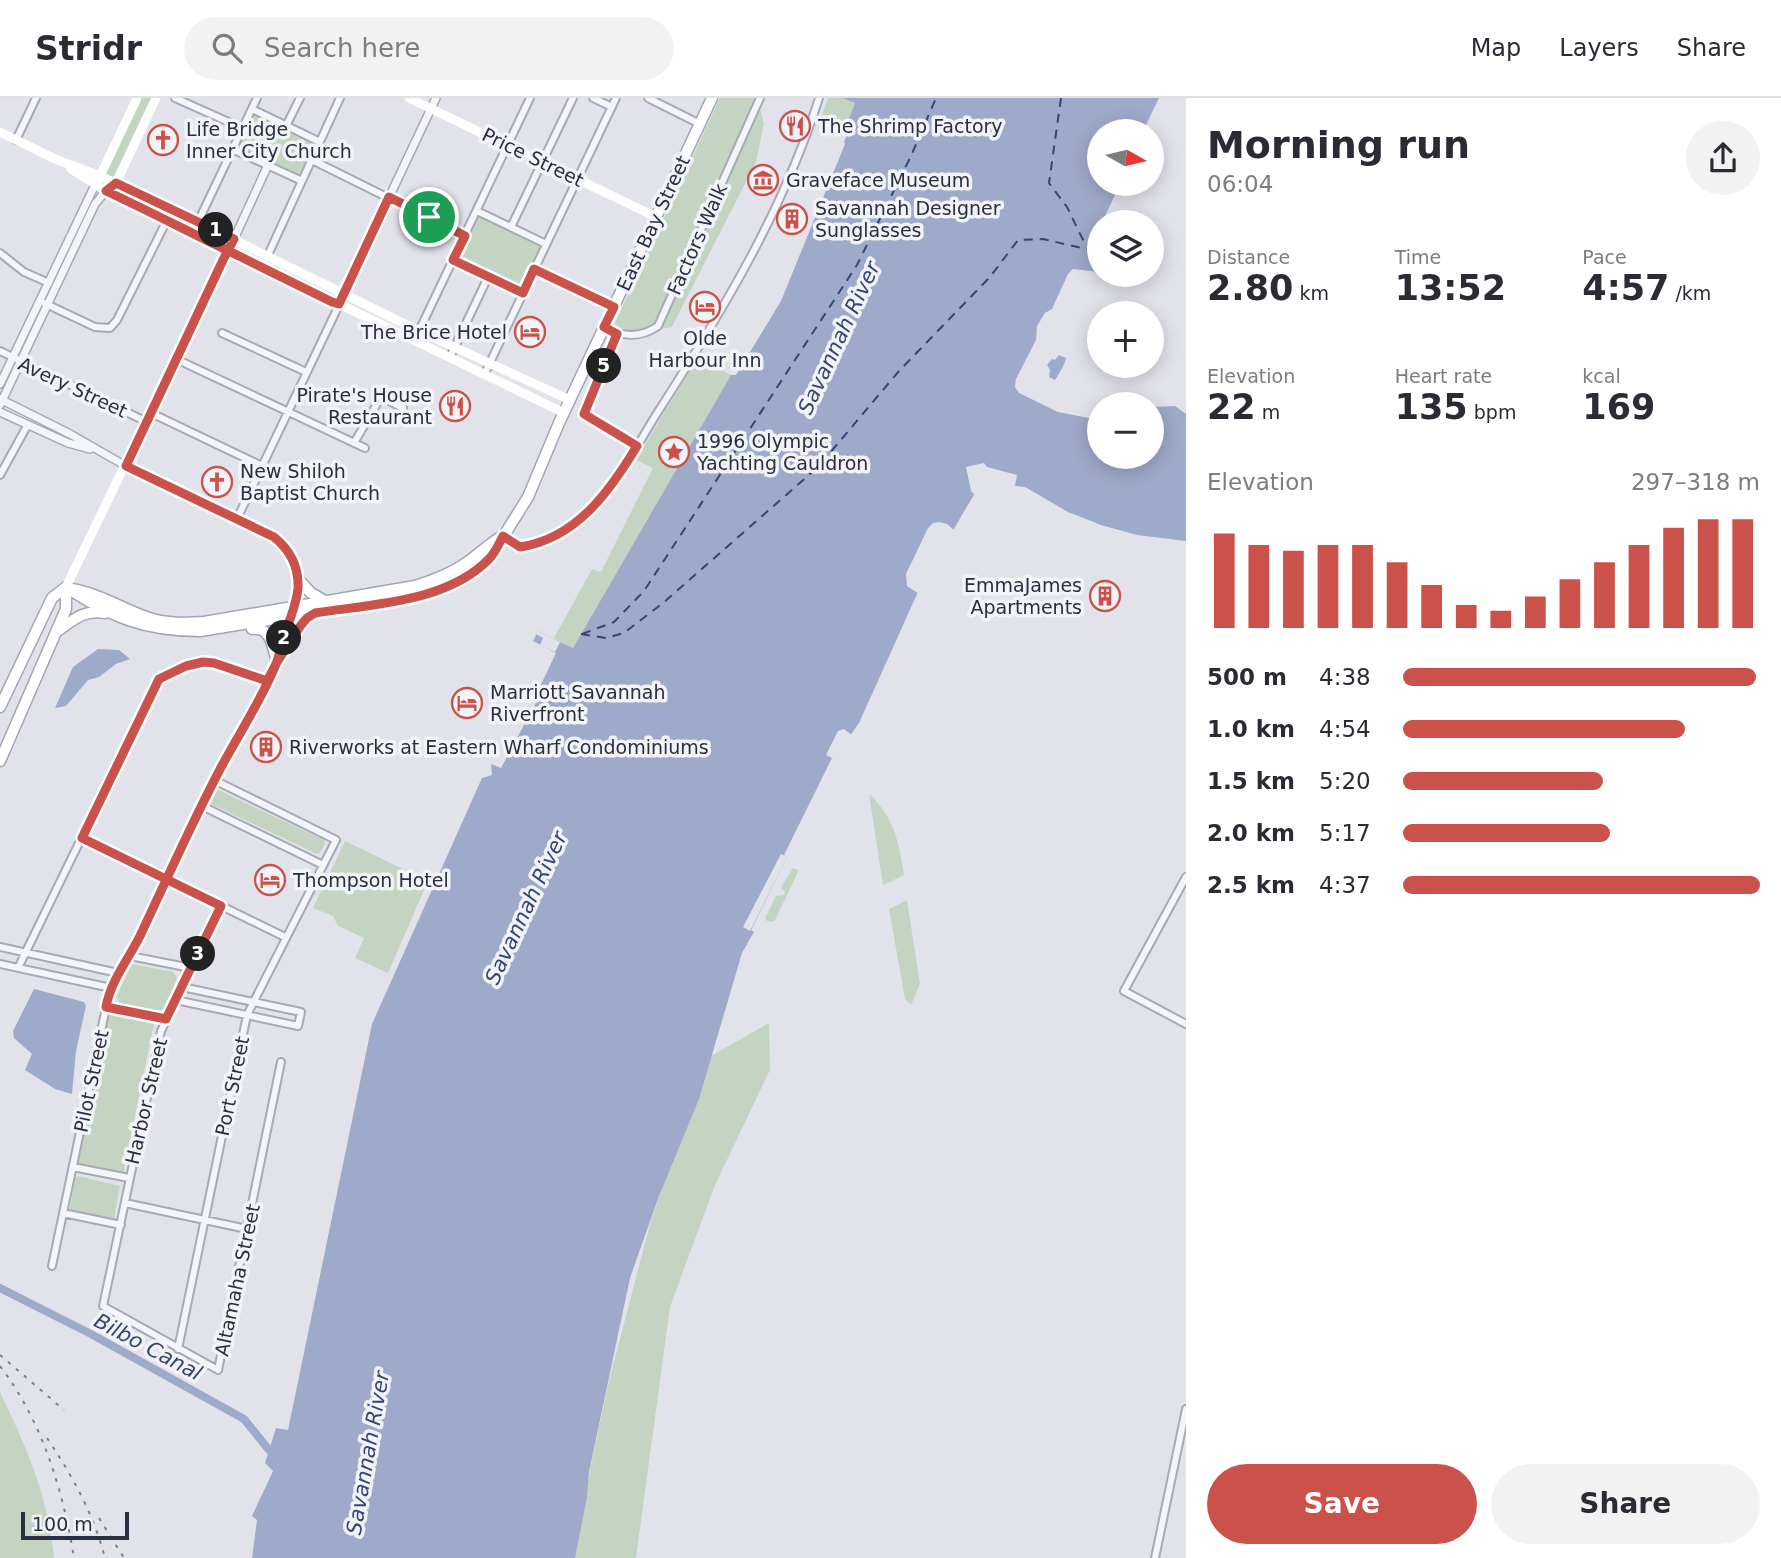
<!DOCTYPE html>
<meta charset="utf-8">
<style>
:root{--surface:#fff;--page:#f2f2f3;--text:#2b2b33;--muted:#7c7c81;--line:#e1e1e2;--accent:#cb514b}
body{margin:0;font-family:"DejaVu Sans",sans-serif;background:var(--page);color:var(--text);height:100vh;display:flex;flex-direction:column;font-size:26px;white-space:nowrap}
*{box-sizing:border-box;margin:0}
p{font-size:23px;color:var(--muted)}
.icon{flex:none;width:38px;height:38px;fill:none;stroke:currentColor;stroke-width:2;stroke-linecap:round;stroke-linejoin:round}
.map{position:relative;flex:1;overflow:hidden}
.details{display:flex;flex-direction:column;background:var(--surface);width:595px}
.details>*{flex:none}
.needle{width:46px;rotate:98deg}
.fabs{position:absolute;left:1087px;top:21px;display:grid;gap:14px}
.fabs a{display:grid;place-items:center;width:77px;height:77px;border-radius:50%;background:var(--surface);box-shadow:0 4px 18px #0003;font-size:35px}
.scale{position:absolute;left:21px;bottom:18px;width:108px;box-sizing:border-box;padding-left:7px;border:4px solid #2a2e41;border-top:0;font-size:19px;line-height:24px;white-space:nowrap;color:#2a2e41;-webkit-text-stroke:5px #f1f3f7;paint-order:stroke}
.pin{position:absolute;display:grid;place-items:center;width:60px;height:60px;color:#fff;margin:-30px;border:4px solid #fff;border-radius:50%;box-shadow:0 2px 7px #0007}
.km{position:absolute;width:35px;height:35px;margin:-18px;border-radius:50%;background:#222;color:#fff;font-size:19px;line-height:35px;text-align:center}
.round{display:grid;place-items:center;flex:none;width:74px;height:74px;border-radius:37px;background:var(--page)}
.head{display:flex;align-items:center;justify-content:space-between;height:119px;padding:0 21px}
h1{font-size:38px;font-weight:700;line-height:52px}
.metrics{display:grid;grid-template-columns:repeat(3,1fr);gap:10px;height:119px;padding:7px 21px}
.metrics div{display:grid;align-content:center}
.metrics b{font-size:35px;font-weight:700}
.metrics small{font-size:19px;font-weight:400}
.metrics p{font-size:19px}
.chart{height:196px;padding:14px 21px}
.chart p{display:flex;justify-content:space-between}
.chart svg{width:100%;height:126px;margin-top:7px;stroke:var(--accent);stroke-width:6}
.primary-button{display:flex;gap:14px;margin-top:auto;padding:14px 21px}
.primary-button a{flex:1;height:80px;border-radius:42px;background:var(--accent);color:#fff;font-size:28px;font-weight:700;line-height:80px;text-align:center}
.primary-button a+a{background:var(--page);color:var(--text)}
ul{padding:0 21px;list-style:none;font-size:23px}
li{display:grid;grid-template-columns:112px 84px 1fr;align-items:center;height:52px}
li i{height:18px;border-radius:9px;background:var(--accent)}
header{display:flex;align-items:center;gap:42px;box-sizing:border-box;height:98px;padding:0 35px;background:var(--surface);border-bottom:2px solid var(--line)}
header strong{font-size:33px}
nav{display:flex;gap:38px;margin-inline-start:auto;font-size:24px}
.search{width:490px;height:63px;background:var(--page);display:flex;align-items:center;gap:18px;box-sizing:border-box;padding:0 24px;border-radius:38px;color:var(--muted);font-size:26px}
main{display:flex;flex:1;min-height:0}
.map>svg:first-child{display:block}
.green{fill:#c4d4c3}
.water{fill:#9eaac9}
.pier{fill:#e2e3ea}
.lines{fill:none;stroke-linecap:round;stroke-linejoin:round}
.canal{stroke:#9eaac9;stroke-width:8}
.ferry{stroke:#354574;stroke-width:2;stroke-dasharray:9 7;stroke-linecap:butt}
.minor-casing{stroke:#a7a9b4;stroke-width:10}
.tertiary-casing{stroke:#a7a9b4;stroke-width:10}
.primary-casing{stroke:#a1a5b5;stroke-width:13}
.minor{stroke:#f4f5f8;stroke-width:6}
.tertiary{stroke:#f4f5f8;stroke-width:7}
.secondary{stroke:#fff;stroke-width:9}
.primary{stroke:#fff;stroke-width:10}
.rail{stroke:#7c8093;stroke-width:2;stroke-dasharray:3.5 7;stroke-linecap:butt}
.route-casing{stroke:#fff;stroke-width:14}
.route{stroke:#cb514b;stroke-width:9}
.labels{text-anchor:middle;stroke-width:7;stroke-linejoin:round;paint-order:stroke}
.poi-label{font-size:19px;fill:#2a2e41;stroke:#f1f3f7;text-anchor:start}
.street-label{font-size:19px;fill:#2a2e41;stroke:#f1f3f7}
.water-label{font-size:21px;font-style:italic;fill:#354574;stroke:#f1f3f7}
</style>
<header>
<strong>Stridr</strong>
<div class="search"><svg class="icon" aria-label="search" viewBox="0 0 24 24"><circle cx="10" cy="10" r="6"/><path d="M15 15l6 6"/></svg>Search here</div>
<nav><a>Map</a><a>Layers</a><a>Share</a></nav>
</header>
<main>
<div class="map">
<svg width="1186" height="1460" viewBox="0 0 1186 1460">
<rect width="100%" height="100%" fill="#e2e3ea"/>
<path class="green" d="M132 0H159L120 82 97 73Z
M720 0H757L764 26 756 64 672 229C653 232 631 239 614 227Z
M828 0H843L855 5 843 35 819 25Z
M253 15 316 45 300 78 237 48Z
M478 117 541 147 520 191 457 161Z
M698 258 731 277 573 550 554 540 592 471 601 474 653 370 636 362Z
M218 692 324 742 325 746 320 755 317 756 211 706 210 703 215 693Z
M869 696C894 719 899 744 904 777L883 787Z
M345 743 428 783 388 875 355 860 364 840 338 828 333 818 313 810Z
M793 770 799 772 774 824 767 823 765 820 776 798 784 797 785 794 781 789Z
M907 802 920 886 911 907 905 901 889 811Z
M132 866 173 874 177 880 163 912 155 913 121 906 116 899Z
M109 917 154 926 123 1076 83 1068 78 1065Z
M769 925 770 972 715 1087 670 1209 636 1460H575L591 1367 609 1283 650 1126 704 962Z
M78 1078 120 1088 114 1121 70 1112 75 1080Z
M0 1294C27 1350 48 1398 54 1460H0Z"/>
<path class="water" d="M843 0H1159L1143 33H1099V86H1113L1109 94 1115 97 1102 124H1099V174L1073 171 1068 176 1052 211 1045 215 1037 228 1036 242 1016 281 1015 289 1019 295 1058 314 1099 322V359H1152V309L1175 308 1186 316V443L1137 437 1101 427 1068 414 1025 389 1015 388 1012 381 982 383 922 485 859 625 834 661 832 660 784 757 787 759 751 832 754 834 742 855 699 1001 659 1098 630 1180 589 1374 587 1399 575 1460H252L257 1422 252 1418 273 1373 265 1365 276 1330 288 1332 372 926 482 680 492 677 491 666 501 670 539 599 536 597 556 555 533 543 538 533 573 550 731 277H736L781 203 845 46 844 44 847 37 843 35 855 5Z
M1059 257 1066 260C1064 269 1059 275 1055 282L1049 279 1050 272 1047 267 1052 261 1055 262Z
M98 551 119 552 130 561 116 566 99 579 88 582 66 608 55 610 73 569Z
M34 891 84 904 86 908 76 953 72 996 55 991 25 972 32 956 14 940 13 933Z"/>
<path class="pier" d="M984 365 987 369 1017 377 1015 388 1012 390 1010 385 984 386 977 399 971 393 966 369Z
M939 424 947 426 956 434 921 497 907 488 906 476 928 430 933 425Z
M538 533 560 544 555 554 540 547 543 540 536 536Z
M844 631 853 638 846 653 838 663 826 657 838 633Z
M781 756 787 759 750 833 743 829Z"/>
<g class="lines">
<path class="canal" d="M0 1190 91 1236 244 1321 269 1352"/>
<path class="ferry" d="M1061 0 1049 85 1067 109 1085 146 1099 153
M581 536 606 540 624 535 663 505 818 369 899 273 990 179 1018 142 1043 141 1099 154
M582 536 614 524 644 493 857 167 911 58 936 0"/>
<g class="minor-casing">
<path id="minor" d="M175 0 242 30
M593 0 612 9
M648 0 700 26
M252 11 320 44
M286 28 300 0
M16 42 36 0
M232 51 302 83
M312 62 465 138
M477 113 546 146
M198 124 257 0
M511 129 573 0
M0 155 24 174 49 185
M268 157 340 0
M453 162 523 195
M535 171 614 209
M44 205 95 229 110 230 117 222 167 122
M604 229C622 239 641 240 658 228L760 0
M419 233 530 0
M222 235 306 274
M617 236 584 316 637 348
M0 253 147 324
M450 259 488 179
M176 261 365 350
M485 275 616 0
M151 315 262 368
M354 345 381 299 403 310
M0 377 27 328
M236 423 339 207
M503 438 520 449C549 445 577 427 597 406 622 380 637 347 656 317 720 217 783 114 819 0
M202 708 323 767
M82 740 285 839
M1186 779 1124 893 1186 926
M221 808 161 933 103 1208 218 1272 281 964
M0 849 118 875
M130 858 191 870
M0 866 111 890
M19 868 159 581C201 554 224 567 267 583
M176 902 298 928 301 914 182 889
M106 909 166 921
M73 1069 129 1080
M125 1105 247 1131
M63 1115 121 1127
M52 1168 109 895 120 871 130 858 214 682 274 570 291 519
M178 1251 247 917 336 742 214 682
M1155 1460 1186 1311"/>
</g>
<g class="tertiary-casing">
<path id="tertiary" d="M234 141 268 67
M342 199 436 0
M0 286 95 87
M0 301 70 336 126 368 274 439C297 457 303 484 294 511
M0 307 95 106 106 93
M0 314 68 345 90 351"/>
</g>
<g class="primary-casing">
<path id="primary" d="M298 481 311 495 325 503
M66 489C111 519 145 533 200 533L418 498 444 490 467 477 490 460 528 399 559 325 712 0
M72 491C100 496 123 511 149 520 167 526 186 525 204 524L415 488C434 482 450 476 466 465 479 456 489 446 502 438
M252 531C272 529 272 548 277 564
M59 532C74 521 85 511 105 515
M277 564 301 527 311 517
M0 609 52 500 66 489
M0 663 66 511V489"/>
</g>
<use href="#minor" class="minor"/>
<use href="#tertiary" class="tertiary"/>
<path class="secondary" d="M409 0 656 119
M0 34 55 61 100 78 162 106 419 233 570 302
M71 71 106 93 564 315
M99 80 137 0
M112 89 116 85 156 0
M66 489 234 141"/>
<use href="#primary" class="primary"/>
<path class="rail" d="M0 1257 64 1312
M0 1268C42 1323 63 1392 74 1460
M47 1340C72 1377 94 1417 105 1460
M99 1420 124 1460"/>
</g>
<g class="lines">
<g class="route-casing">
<path id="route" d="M429 119 389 99 339 206 332 204 239 158C195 137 151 114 106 93L116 85 234 141 223 162 126 368 274 439C290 452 299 468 298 490 297 504 291 517 287 531 283 542 280 555 276 566 261 604 234 643 216 679 189 731 165 785 140 838 128 862 111 882 106 909L166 921 221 808 82 740 159 581 186 568 203 564 214 565 267 583 277 564 301 527 307 520 315 515C371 506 446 505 489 461 495 455 499 446 503 438L520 449C576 441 610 393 637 348L584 316 617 236 604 229 614 209 534 171 523 195 453 162 465 138 429 119"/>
</g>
<use href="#route" class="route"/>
</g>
<defs>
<g id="restaurant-ring" transform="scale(1.575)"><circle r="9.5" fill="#f1f3f7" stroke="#cb514b" stroke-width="1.5"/><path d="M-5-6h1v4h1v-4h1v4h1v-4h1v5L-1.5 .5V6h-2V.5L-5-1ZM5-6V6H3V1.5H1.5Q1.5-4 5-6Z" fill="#cb514b"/></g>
<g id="church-ring" transform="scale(1.575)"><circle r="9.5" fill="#f1f3f7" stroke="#cb514b" stroke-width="1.5"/><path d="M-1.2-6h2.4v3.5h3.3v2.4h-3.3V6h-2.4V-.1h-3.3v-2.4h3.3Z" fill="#cb514b"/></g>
<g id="museum-ring" transform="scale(1.575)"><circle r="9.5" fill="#f1f3f7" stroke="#cb514b" stroke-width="1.5"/><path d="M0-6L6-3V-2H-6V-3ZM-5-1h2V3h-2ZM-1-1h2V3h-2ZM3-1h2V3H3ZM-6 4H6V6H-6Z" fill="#cb514b"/></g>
<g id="building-ring" transform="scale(1.575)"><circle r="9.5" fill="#f1f3f7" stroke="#cb514b" stroke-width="1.5"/><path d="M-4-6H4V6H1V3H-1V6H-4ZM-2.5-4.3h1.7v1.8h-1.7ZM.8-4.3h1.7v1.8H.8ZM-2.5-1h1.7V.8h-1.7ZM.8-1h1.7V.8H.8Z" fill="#cb514b"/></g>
<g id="hotel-ring" transform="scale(1.575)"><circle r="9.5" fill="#f1f3f7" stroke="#cb514b" stroke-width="1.5"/><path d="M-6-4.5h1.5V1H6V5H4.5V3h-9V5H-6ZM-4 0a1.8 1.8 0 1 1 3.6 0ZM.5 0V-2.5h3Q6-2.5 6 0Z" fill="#cb514b"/></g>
<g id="sight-ring" transform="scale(1.575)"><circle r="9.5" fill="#f1f3f7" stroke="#cb514b" stroke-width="1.5"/><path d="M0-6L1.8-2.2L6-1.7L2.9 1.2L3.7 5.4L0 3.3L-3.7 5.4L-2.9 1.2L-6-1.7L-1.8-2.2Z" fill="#cb514b"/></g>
</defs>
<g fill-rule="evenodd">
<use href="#restaurant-ring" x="795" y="28"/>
<use href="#church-ring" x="163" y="42"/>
<use href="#museum-ring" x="763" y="82"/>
<use href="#building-ring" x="792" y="121"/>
<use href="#hotel-ring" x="705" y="209"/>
<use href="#hotel-ring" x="530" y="234"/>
<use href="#restaurant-ring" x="455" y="308"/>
<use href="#sight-ring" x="674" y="354"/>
<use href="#church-ring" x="217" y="384"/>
<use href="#building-ring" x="1105" y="498"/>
<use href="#hotel-ring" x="467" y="605"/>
<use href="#building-ring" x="266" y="649"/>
<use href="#hotel-ring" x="270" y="782"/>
</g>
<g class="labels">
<g class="poi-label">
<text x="818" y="35">The Shrimp Factory</text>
<text x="186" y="38">Life Bridge<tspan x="186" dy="22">Inner City Church</tspan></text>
<text x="786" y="89">Graveface Museum</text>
<text x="815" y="117">Savannah Designer<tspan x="815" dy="22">Sunglasses</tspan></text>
<text x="507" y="241" text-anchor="end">The Brice Hotel</text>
<text x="705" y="247" text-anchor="middle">Olde<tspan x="705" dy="22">Harbour Inn</tspan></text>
<text x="432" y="304" text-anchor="end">Pirate's House<tspan x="432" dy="22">Restaurant</tspan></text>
<text x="697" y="350">1996 Olympic<tspan x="697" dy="22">Yachting Cauldron</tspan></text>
<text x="240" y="380">New Shiloh<tspan x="240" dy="22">Baptist Church</tspan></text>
<text x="1082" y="494" text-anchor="end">EmmaJames<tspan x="1082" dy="22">Apartments</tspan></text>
<text x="490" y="601">Marriott Savannah<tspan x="490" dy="22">Riverfront</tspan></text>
<text x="289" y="656">Riverworks at Eastern Wharf Condominiums</text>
<text x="293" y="789">Thompson Hotel</text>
</g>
<g class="street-label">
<text transform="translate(533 59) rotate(26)" y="7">Price Street</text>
<text transform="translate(653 125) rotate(-65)" y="7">East Bay Street</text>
<text transform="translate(697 141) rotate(-66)" y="7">Factors Walk</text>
<text transform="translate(73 289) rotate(25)" y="7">Avery Street</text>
<text transform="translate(91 983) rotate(-78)" y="7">Pilot Street</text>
<text transform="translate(232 988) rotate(-78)" y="7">Port Street</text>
<text transform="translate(146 1003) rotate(-77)" y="7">Harbor Street</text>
<text transform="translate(237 1182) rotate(-78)" y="7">Altamaha Street</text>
</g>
<g class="water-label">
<text transform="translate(839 240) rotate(-65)" y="7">Savannah River</text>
<text transform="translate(526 810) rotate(-65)" y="7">Savannah River</text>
<text transform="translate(148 1249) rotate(28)" y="7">Bilbo Canal</text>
<text transform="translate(368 1355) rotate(-80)" y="7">Savannah River</text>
</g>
</g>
</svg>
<div class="fabs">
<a><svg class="needle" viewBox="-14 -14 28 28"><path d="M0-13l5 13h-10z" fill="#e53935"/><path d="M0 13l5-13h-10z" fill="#7c7c81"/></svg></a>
<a><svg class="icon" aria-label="layers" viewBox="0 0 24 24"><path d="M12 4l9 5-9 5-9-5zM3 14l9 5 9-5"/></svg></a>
<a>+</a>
<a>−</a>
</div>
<div class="scale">100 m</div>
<div class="pin" style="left:429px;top:119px;background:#1e9e55"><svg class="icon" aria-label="arrive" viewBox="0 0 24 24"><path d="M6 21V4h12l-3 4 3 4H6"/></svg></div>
<b class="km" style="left:216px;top:132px">1</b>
<b class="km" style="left:284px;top:540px">2</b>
<b class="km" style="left:198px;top:856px">3</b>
<b class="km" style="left:604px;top:268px">5</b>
</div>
<section class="details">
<div class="head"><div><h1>Morning run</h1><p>06:04</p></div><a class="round"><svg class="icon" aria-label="share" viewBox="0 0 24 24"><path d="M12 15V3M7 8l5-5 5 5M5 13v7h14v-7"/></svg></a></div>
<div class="metrics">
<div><p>Distance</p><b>2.80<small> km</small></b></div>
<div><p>Time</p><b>13:52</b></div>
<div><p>Pace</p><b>4:57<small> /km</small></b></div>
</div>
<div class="metrics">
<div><p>Elevation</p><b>22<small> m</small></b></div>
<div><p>Heart rate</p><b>135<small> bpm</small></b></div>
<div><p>kcal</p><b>169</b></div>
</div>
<div class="chart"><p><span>Elevation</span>297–318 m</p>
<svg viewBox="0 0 160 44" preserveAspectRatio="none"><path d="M5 44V11M15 44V15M25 44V17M35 44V15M45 44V15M55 44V21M65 44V29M75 44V36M85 44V38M95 44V33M105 44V27M115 44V21M125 44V15M135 44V9M145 44V6M155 44V6"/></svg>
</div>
<ul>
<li><b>500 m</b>4:38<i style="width:99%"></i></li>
<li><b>1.0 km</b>4:54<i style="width:79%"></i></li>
<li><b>1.5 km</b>5:20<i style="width:56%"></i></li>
<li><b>2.0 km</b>5:17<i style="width:58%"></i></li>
<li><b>2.5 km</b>4:37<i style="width:100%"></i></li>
</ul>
<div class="primary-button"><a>Save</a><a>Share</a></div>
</section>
</main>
